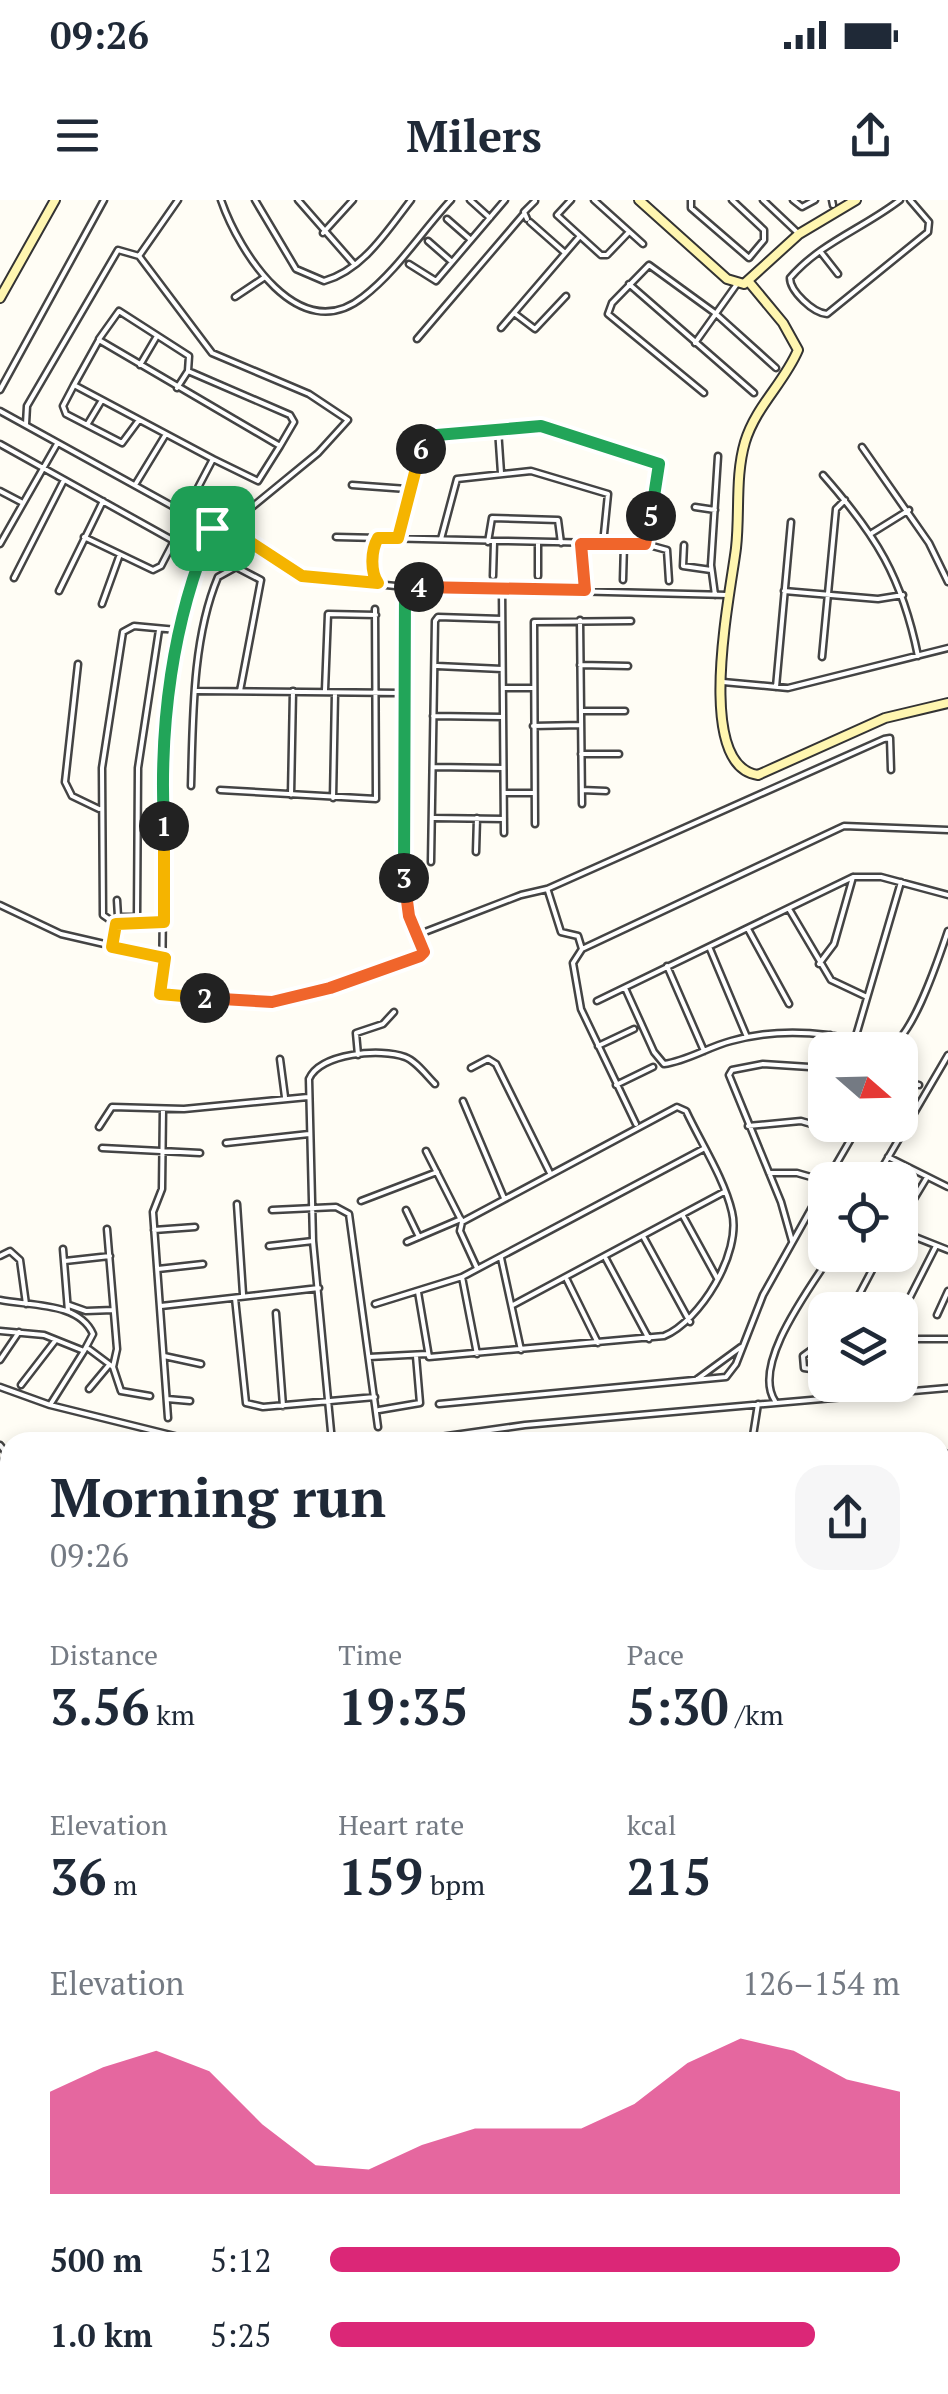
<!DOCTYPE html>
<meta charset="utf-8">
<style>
:root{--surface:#fff;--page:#f6f6f7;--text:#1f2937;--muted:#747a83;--accent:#db2777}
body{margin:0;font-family:"PT Serif",serif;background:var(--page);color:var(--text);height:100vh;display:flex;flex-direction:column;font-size:38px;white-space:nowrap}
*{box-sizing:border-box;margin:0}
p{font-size:32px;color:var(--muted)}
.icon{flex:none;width:55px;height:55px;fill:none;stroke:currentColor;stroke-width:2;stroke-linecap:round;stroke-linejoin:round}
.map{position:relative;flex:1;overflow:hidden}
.details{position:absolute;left:0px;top:1232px;width:950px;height:962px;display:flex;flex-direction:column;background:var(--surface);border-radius:30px 30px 0 0;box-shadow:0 5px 15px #0003}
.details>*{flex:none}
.needle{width:65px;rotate:110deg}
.tools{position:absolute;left:808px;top:832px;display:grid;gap:20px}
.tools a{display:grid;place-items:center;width:110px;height:110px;border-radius:20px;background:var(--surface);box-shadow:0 5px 15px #0003;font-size:50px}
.pin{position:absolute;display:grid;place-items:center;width:85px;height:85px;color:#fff;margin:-42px;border-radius:20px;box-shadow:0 5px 15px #0006}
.km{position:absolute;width:50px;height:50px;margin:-25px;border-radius:50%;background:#222;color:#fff;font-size:28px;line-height:50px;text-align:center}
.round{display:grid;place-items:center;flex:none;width:105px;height:105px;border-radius:30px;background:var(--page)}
.headline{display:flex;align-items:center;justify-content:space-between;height:170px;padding:0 50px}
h1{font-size:55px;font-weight:800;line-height:75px}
.stats{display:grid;grid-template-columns:repeat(3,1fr);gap:15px;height:170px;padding:10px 50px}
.stats div{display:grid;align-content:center}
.stats b{font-size:50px;font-weight:800}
.stats small{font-size:28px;font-weight:400}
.stats p{font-size:28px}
.chart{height:280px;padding:20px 50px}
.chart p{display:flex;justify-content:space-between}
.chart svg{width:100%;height:180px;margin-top:10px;fill:var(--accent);opacity:.7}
ul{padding:0 50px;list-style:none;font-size:32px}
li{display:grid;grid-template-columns:160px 120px 1fr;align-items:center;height:75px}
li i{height:25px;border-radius:12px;background:var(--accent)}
.status{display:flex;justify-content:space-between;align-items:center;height:70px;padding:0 50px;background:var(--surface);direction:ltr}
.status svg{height:28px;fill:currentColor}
header{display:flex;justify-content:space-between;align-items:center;height:130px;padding:0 50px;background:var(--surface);font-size:45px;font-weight:800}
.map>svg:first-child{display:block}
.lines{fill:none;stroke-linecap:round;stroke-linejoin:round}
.street-casing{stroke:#444;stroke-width:9}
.secondary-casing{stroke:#333;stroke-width:12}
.primary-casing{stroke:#222;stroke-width:14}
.street{stroke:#fff;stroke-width:4}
.secondary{stroke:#fff6b0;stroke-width:8}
.primary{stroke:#f9d66b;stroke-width:9}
.split-1-casing{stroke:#fff;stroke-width:20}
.split-2-casing{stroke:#fff;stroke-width:20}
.split-3-casing{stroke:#fff;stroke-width:20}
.split-4-casing{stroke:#fff;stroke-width:20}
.split-5-casing{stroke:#fff;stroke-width:20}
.split-6-casing{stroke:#fff;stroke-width:20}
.split-7-casing{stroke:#fff;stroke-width:20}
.split-1{stroke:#22a559;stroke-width:12}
.split-2{stroke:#f5b400;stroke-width:12}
.split-3{stroke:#f0652b;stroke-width:12}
.split-4{stroke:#22a559;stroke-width:12}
.split-5{stroke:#f0652b;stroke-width:12}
.split-6{stroke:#22a559;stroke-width:12}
.split-7{stroke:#f5b400;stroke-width:12}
</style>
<div class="status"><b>09:26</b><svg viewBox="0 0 49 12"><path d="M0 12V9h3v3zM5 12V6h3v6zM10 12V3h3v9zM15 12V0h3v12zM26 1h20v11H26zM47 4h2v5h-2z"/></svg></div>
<header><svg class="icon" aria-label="menu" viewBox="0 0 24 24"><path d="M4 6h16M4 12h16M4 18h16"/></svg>Milers<svg class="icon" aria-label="share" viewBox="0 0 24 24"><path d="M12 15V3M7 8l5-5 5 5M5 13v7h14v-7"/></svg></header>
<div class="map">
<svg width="948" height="2194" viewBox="0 0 948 2194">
<rect width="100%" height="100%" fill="#fffdf5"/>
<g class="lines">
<g class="street-casing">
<path id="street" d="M221 0C239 52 299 148 363 97 397 71 422 31 451 0
M255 0 296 69 324 81C363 70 387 31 411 0
M298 0 354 64
M470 0 490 18
M571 0 557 15 601 55H607L629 32
M594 0 643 44
M691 0V8L749 58 764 40V30L732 0
M763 0 799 34
M793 0 802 7 815 0
M832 0 833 5
M900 0C864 28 820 43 790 78 790 91 813 113 827 114L928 32 929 22 910 0
M447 19 471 40
M527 19 524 12 535 1
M530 22 564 52
M323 33 353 0
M428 41 452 62
M820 51 838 74
M139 56 212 153 309 194 348 220 318 253 246 312 193 316
M409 64 436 81 505 0
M629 84 754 193
M235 97 265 77
M514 113 535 129 566 96
M501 128 580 36
M99 139 119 111 189 156 188 171
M417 139 523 15
M695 143 737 84
M140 165 157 136
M74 185 99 140 280 246 258 281 213 259
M177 188 188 171 290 215 294 222 280 246
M0 190 104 0
M704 193 608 114 612 103 649 65 715 113 776 168
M0 211 212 328 250 342 290 371 309 377 405 387 728 395
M139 220 122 243 66 214 63 206 74 185 213 259 192 299
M26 224 27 206 118 50 139 56 178 0
M87 225 102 200
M498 229 501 273
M0 244 174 341 161 366 153 370 84 337
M862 247 929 343 948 382
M823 275C876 335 902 377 918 456
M135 285 166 234
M352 285 407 289
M0 291 21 302
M695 307 715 310
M212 328 190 384 165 516 162 795 272 802 330 788 419 756 423 752 417 735 521 695 547 689 884 539 890 538 891 570
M872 333 909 310
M336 337 645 344 667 350 669 381
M398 338 408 290 426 240 437 235 541 226 659 264 645 344
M441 339 457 279 531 271 608 294 603 344
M376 340 373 374 378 383
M488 342 492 318 558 320 561 343
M0 344 57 244
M581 344 585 389
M684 345 683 366 711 370
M493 376 494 342
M538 376V343
M14 378 64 280
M623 380 624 344
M405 387 402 632 405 695 417 735
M502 388 504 633
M59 391 103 301
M784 391 878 399 903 395
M715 395 711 365 718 256
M102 404 119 357
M580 420 582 604
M822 457 836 309 845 300
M78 464 65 582 72 596 99 609
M580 465 628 466
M437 466 502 469
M723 482 788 488 948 448
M776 487 791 322
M503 488H532
M325 490 328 414 376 415
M197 491 403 493
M581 511H625
M433 516 503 517
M533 526 581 525
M581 554H619
M433 567 503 568
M191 586C193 519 192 439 218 377L236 367 261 380 240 491
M220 590 376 599 375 409
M582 590 606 591
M504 593H534
M291 595 293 491
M333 598 335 493
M434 618 504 619
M535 624 534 422 631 421
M476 652 477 618
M431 662 435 421 438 417 502 419
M548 691 561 732 578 736 582 749
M117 700 118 717H137L138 568 159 430
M0 705 61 734 165 758
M789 709 831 780 867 797
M164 722 116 724 103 715 102 568 123 432 134 426 177 430
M748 729 789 804
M113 747 116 724
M710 749 747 837
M819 764 834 744 853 677
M667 766 704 851
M625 788 654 852 664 864C687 861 708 847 731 841 784 826 836 833 887 848 912 841 939 757 948 731
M597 801 853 677H881L948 695
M855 839 901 682
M598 846 634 829
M828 850 830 835
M358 855 356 833 383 824 394 812
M280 859 285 897
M471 868 488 859 496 864 550 973
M900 880 919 885
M616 885 653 867
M463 901 504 998
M900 906 913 915
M163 909 162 989 153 1012 168 1218
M636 924 581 809 573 763 582 749 844 626 948 630
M748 926 801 921 852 936
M99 927 112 907 184 909 308 897
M226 943 309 934
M102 948 200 953
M426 951 462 1022 460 1031 477 1068
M888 957 948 987
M769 973H797L825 981
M827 980 859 925
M875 980 948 855
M361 1001 437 972
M237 1004 243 1094
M272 1010 336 1007 349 1014 378 1227
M406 1010 419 1037
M683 1016 717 1078
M900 1022 926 979
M107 1029 117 1149 113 1167
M154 1030 195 1027
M900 1031 948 1050
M644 1038 690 1122
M792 1041 781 1002 729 875 732 870 763 864 825 868
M407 1042 461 1019
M269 1046 313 1041
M63 1049 68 1111
M0 1056 10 1051 20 1060 26 1104
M501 1058 521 1150
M606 1059 649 1139
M65 1061 110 1056
M158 1069 203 1064
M462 1077 477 1154
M567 1080 598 1143
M418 1092 429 1157 664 1136C700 1121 742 1053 732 1012 724 978 701 943 686 911L677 907 462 1022
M235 1098 246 1203 263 1207 375 1197
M0 1100C30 1106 79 1102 93 1134L84 1151 44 1135 0 1131
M375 1104 462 1077 703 949
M69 1105 86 1111 113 1110
M513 1105 724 992
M161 1106 319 1088
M851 1110 880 1055
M276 1113 283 1206
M937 1115 948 1091
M901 1139 905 1107 936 1046
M903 1139H948
M825 1140 803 1156 804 1168 825 1171
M89 1149 113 1167 121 1191 150 1196
M164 1156 201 1164
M369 1157 427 1154
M0 1160 19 1132
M696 1180 741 1147
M21 1185 55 1141
M0 1187 50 1205 199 1242
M89 1189 109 1165
M167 1199 190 1201
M775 1201C751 1165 810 1088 831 1055
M439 1204 726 1177 736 1164 763 1095 825 984
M50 1205 84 1151
M379 1210 420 1203 416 1156
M168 1242 181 1237
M332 1242 313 1041 309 879C320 853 381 848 405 857 416 861 426 875 435 884
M405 1242 525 1225 948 1188
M752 1242 758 1204
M0 1245 7 1254 0 1269
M945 1253 946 1314
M940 1502 948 1507
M940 1547 948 1535
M0 1565 10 1564
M940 1585 948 1592
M940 1657 948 1644
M940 1671 948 1659
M948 1729 944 1742 948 1756
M940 1899 948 1881
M940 1939 948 1941
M941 2013 948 1996
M940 2039 948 2041
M940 2063 948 2078
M940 2129 948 2133
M0 2130 10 2134
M940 2161H948
M0 2164 10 2168
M865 2185 868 2194
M888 2185 890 2194
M940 2185 948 2186
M381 2194 388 2185
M423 2194 428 2185
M456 2194 461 2185
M522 2194 526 2185
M584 2194 588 2185
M647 2194 651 2185
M653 2194 657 2185
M796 2194 800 2185
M837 2194 840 2185
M910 2194 912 2185"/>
</g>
<g class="secondary-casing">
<path id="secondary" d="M639 0 727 79 744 84 799 34 856 0
M749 82 783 123 798 150C784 183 756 206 745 242 735 276 740 313 736 348 731 391 693 566 758 575L885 518 948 503
M0 98 55 0"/>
</g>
<g class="primary-casing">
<path id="primary" d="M940 1771 948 1758
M723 2194 727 2185"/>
</g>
<use href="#street" class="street"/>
<use href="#secondary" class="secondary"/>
<use href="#primary" class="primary"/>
</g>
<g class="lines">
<g class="split-1-casing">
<path id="split-1" d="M164 626C159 526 172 421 212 328"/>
</g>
<g class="split-2-casing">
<path id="split-2" d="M164 626V722L116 724 112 747 165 758 160 794 205 798"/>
</g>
<g class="split-3-casing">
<path id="split-3" d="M205 798 272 802 330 788 420 756 424 752 409 716 404 678"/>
</g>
<g class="split-4-casing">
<path id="split-4" d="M404 678 405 387H419"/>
</g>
<g class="split-5-casing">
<path id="split-5" d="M419 387 585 390 581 344H645L651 316"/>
</g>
<g class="split-6-casing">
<path id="split-6" d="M421 249 437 235 541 226 659 264 651 316"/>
</g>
<g class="split-7-casing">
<path id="split-7" d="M212 328 250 342 302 376 378 383C370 372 371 350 378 338H398L421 249"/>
</g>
<use href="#split-1" class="split-1"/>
<use href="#split-2" class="split-2"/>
<use href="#split-3" class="split-3"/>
<use href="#split-4" class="split-4"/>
<use href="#split-5" class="split-5"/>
<use href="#split-6" class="split-6"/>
<use href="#split-7" class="split-7"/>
</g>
</svg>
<div class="tools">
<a><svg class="needle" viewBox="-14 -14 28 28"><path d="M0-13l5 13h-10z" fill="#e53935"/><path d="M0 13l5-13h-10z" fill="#747a83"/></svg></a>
<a><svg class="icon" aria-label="locate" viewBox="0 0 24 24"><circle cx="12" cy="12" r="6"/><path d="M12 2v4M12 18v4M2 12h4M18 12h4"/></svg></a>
<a><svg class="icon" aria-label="layers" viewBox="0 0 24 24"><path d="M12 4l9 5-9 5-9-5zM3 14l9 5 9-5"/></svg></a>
</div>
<div class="pin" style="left:212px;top:328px;background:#1e9e55"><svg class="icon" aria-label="arrive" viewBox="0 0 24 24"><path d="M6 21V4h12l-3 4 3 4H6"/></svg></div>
<b class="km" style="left:164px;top:626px">1</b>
<b class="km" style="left:205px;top:798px">2</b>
<b class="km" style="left:404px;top:678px">3</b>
<b class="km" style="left:419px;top:387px">4</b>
<b class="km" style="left:651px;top:316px">5</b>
<b class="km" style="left:421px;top:249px">6</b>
<section class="details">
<div class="headline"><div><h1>Morning run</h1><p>09:26</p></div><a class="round"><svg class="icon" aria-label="share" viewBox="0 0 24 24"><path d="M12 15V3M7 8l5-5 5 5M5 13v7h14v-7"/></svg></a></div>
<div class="stats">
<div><p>Distance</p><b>3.56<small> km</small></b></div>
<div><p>Time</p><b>19:35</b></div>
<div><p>Pace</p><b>5:30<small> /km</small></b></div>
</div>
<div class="stats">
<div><p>Elevation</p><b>36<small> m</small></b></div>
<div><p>Heart rate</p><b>159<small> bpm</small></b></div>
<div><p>kcal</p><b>215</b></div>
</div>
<div class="chart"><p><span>Elevation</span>126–154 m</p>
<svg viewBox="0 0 160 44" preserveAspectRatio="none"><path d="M0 44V19L10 13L20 9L30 14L40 27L50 37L60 38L70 32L80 28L90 28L100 28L110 22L120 12L130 6L140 9L150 16L160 19V44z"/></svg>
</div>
<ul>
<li><b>500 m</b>5:12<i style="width:100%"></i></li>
<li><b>1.0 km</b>5:25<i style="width:85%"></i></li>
</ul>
</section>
</div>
